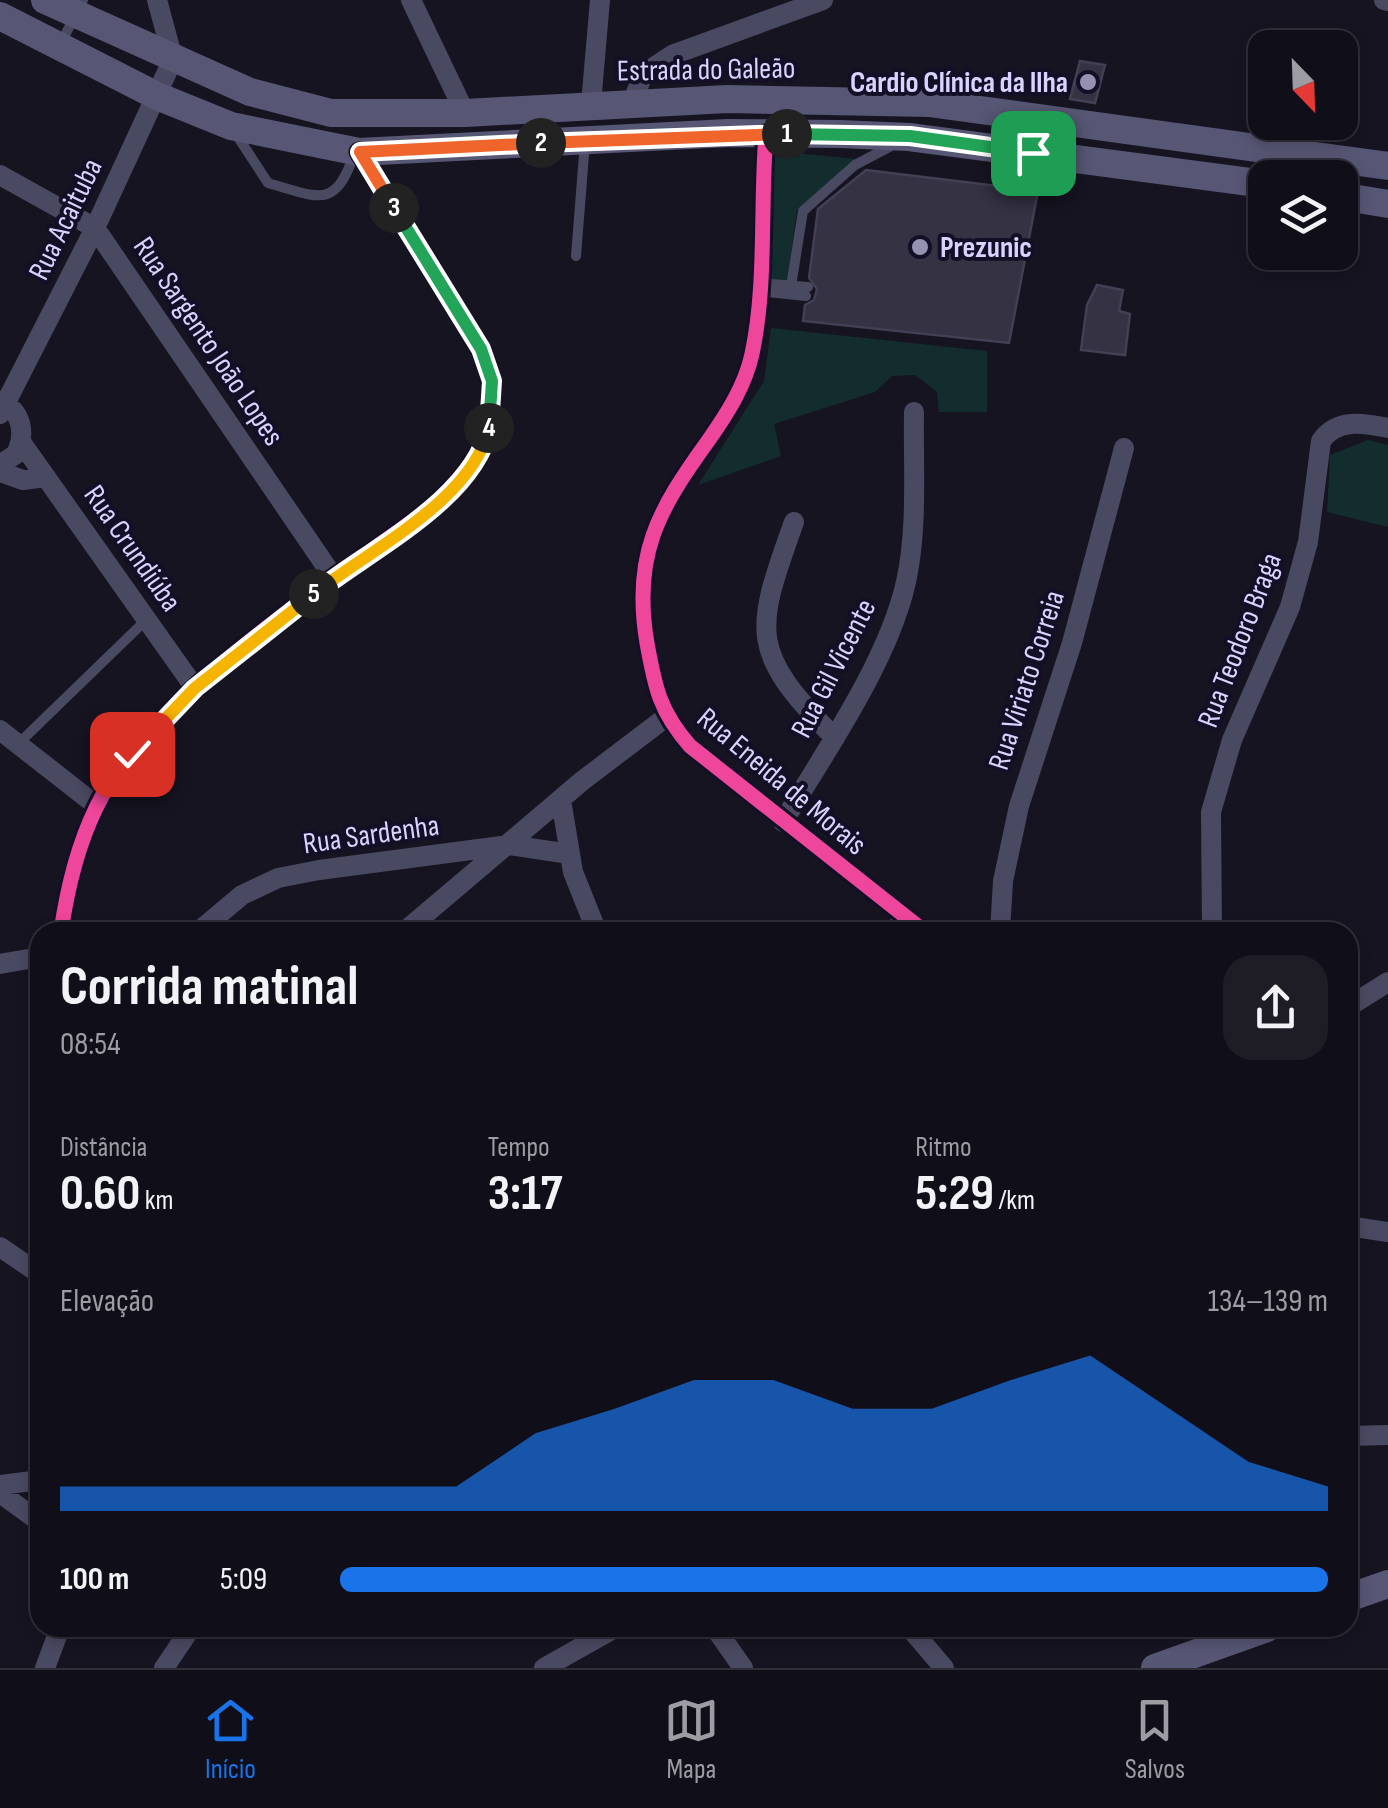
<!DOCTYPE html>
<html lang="pt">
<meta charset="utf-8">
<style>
:root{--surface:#100f19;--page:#1e1d26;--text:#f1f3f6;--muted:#9c9ca2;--line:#302f38;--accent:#1a73e8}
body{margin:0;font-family:"Sofia Sans Condensed",sans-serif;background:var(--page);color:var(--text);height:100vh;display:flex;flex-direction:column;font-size:38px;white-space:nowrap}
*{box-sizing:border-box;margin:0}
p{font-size:32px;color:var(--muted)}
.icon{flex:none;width:55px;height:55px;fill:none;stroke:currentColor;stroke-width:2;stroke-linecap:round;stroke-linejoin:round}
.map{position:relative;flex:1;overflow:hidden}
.details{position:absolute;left:30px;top:922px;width:1328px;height:715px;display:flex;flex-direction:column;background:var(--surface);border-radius:30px;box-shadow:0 5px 15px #0003,0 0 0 2px var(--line)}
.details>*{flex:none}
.needle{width:65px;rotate:157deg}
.buttons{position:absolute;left:1248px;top:30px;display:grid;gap:20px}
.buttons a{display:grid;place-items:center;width:110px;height:110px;border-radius:20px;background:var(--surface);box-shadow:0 5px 15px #0003,0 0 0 2px var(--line);font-size:50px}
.pin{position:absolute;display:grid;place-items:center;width:85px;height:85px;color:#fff;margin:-42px;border-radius:20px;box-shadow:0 5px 15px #0006}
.km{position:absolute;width:50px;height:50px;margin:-25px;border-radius:50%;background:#222;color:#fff;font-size:28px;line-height:50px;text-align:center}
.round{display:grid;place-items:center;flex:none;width:105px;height:105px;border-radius:30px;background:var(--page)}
.summary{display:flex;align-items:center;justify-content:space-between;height:170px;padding:0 30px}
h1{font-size:55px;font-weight:700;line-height:75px}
.stats{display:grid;grid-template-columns:repeat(3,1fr);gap:15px;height:170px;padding:10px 30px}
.stats div{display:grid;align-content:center}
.stats b{font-size:50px;font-weight:700}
.stats small{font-size:28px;font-weight:400}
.stats p{font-size:28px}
.chart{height:280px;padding:20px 30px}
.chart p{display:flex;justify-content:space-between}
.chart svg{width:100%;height:180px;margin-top:10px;fill:var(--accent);opacity:.7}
ul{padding:0 30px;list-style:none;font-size:32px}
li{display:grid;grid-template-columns:160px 120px 1fr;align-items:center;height:75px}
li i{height:25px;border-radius:12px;background:var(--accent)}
.tabs{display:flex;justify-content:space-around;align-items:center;height:140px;border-top:2px solid var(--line);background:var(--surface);font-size:28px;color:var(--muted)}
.tabs a{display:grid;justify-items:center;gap:5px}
.tabs .current{color:var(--accent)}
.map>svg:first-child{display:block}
.green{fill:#132c2d}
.building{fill:#343243;stroke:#433f54;stroke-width:2.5}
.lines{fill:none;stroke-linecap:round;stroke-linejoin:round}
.path{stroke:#44505f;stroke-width:2.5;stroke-dasharray:5 8;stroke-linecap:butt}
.service{stroke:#4a4962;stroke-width:10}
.minor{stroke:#4a4962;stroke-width:20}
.secondary{stroke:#575674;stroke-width:28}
.cycleway-casing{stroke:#130f26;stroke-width:21}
.cycleway{stroke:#ed469a;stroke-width:15}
.split-1-casing{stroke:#fff;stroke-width:20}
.split-2-casing{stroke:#fff;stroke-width:20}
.split-3-casing{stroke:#fff;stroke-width:20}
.split-4-casing{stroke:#fff;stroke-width:20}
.split-5-casing{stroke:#fff;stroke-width:20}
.split-6-casing{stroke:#fff;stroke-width:20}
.split-1{stroke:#22a559;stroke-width:12}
.split-2{stroke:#f0652b;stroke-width:12}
.split-3{stroke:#f0652b;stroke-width:12}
.split-4{stroke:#22a559;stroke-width:12}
.split-5{stroke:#f5b400;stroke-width:12}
.split-6{stroke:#f5b400;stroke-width:12}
.poi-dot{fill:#9591b1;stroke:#130f26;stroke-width:4}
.labels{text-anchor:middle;stroke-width:8;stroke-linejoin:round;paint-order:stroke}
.street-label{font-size:30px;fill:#d9d4ff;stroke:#130f26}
.poi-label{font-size:30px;font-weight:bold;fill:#d9d4ff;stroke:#130f26;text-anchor:end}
</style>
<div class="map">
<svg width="1388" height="1668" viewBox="0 0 1388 1668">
<rect width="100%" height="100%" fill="#161421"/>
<path class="green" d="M772 151 857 159 797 210 787 281 762 279Z
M771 328 987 351V412H939L937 392 915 375 892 376 875 392 774 424 781 456 698 485 764 381Z
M1368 440 1388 445V527L1327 512 1330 455Z"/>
<path class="building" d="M1080 61 1105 65 1095 103 1070 99Z
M866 170 1038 191 1009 343 803 321 805 305 814 300 817 289 809 278 818 209Z
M1097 285 1123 290 1119 311 1130 314 1125 355 1081 350 1087 305Z"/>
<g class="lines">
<path class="path" d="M1260 219 1261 206"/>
<path class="service" d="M60 45 83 0
M234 131 268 183C321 198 335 210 355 152
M576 256 585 142
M759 283 808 287
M791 286 803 211 855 165 893 145
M758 291 806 296
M18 744 146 620
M887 932 901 914"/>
<path class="minor" d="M411 0 465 113
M1384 0 1388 1
M633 101 643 74 672 55 823 0
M591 104 600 0
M766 134C760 206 767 283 752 354 745 386 727 414 708 441 658 510 632 556 647 643 655 688 660 712 690 746L925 932
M0 175 95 228 334 578
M0 401C22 411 26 433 16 454L0 465
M0 414 95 228 173 59 157 0
M21 442 195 688
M0 472 23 480 46 477
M794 522C754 633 749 651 835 738
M0 730 97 806
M561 800 573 872 597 932
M783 822C825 752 888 662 906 582 918 527 913 468 914 412
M61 932C67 890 77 847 96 808 148 699 335 578 434 506 486 458 506 419 481 349L359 152
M198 932 242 895 278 878 319 870 509 845 570 854
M404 932 582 781 665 718
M1000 932 1003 881 1019 806 1072 643 1124 448
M1212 932 1211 812 1232 740 1290 607 1308 542 1321 441C1337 418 1363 423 1388 428
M0 964 40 957
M1348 1007 1388 982
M1348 1226 1388 1232
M0 1247 40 1274
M1348 1436 1388 1435
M0 1485 40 1480
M0 1493 40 1522
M715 1628 743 1668
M910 1628 944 1668
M45 1668 60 1628
M164 1668 191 1628
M544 1668 615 1628"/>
<path class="secondary" d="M45 0 250 92 331 113H465L727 99 929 103 1388 166
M0 16 157 96 231 126 359 152 728 133 840 134 909 137 1265 184
M1340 196 1388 204
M1348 1598 1388 1584
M1155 1668 1267 1628"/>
<g class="cycleway-casing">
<path id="cycleway" d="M766 134C760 206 767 283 752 354 745 386 727 414 708 441 658 510 632 556 647 643 655 688 660 712 690 746L925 932
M61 932C67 890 77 847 96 808 148 699 335 578 434 506 486 458 506 419 481 349L359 152"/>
</g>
<use href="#cycleway" class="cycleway"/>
</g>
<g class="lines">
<g class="split-1-casing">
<path id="split-1" d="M787 134 910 136 1033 153"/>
</g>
<g class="split-2-casing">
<path id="split-2" d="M541 143 787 134"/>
</g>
<g class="split-3-casing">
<path id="split-3" d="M394 208 360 152 541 143"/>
</g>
<g class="split-4-casing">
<path id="split-4" d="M394 208 481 349 492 381 489 428"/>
</g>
<g class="split-5-casing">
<path id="split-5" d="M314 594C369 550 473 500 489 428"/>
</g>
<g class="split-6-casing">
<path id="split-6" d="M132 754 195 688 314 594"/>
</g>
<use href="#split-1" class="split-1"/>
<use href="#split-2" class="split-2"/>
<use href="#split-3" class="split-3"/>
<use href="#split-4" class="split-4"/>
<use href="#split-5" class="split-5"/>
<use href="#split-6" class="split-6"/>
</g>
<g class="poi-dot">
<circle cx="1088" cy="82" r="10"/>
<circle cx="920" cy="247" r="10"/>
</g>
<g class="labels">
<g class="street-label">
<text transform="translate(706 69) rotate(-1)" y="10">Estrada do Galeão</text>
<text transform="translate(65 219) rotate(-64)" y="10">Rua Acaituba</text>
<text transform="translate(209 341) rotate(56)" y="10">Rua Sargento João Lopes</text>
<text transform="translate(133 548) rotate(55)" y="10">Rua Crundiúba</text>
<text transform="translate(1239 640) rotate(-69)" y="10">Rua Teodoro Braga</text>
<text transform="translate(833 668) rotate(-63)" y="10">Rua Gil Vicente</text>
<text transform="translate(1026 680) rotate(-72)" y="10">Rua Viriato Correia</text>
<text transform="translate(782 781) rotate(40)" y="10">Rua Eneida de Morais</text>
<text transform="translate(371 834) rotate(-8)" y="10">Rua Sardenha</text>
</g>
<g class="poi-label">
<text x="1068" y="92">Cardio Clínica da Ilha</text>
<text x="940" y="257" text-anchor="start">Prezunic</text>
</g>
</g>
</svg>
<div class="buttons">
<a><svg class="needle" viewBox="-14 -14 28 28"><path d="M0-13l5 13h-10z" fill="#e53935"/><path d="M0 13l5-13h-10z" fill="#9c9ca2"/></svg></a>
<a><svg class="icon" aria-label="layers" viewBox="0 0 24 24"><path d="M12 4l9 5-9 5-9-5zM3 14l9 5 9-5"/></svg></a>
</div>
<div class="pin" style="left:1033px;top:153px;background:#1e9e55"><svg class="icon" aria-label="arrive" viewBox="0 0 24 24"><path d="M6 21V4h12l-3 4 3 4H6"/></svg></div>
<div class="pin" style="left:132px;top:754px;background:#d93025"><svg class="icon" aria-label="check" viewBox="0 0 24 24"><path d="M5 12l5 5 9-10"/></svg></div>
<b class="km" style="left:787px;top:134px">1</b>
<b class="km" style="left:541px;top:143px">2</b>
<b class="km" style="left:394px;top:208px">3</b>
<b class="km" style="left:489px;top:428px">4</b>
<b class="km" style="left:314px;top:594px">5</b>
<section class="details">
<div class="summary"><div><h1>Corrida matinal</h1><p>08:54</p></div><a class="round"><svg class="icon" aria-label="share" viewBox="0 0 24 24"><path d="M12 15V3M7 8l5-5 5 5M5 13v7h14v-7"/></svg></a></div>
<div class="stats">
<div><p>Distância</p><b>0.60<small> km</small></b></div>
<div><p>Tempo</p><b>3:17</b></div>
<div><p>Ritmo</p><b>5:29<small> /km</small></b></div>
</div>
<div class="chart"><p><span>Elevação</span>134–139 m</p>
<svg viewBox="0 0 160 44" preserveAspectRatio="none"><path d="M0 44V38L10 38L20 38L30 38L40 38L50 38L60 25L70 19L80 12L90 12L100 19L110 19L120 12L130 6L140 19L150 32L160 38V44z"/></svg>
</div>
<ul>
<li><b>100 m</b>5:09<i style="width:100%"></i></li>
</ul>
</section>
</div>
<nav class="tabs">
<a class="current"><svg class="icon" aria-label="home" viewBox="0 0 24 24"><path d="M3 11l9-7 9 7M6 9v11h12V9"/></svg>Início</a>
<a><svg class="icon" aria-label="map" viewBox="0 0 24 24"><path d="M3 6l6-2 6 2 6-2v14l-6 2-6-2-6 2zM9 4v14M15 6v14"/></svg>Mapa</a>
<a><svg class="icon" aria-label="saved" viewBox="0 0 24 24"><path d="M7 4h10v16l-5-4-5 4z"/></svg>Salvos</a>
</nav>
